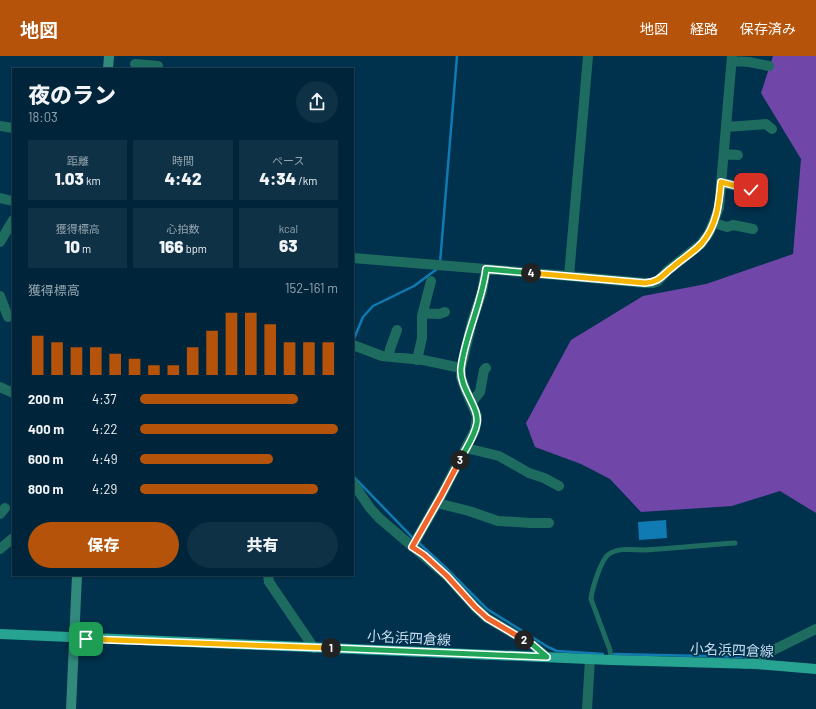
<!DOCTYPE html>
<html lang="ja">
<meta charset="utf-8">
<style>
:root{--surface:#00253a;--page:#0e3145;--text:#f1f3f6;--muted:#95a5af;--line:#224254;--accent:#b45309}
body{margin:0;font-family:Barlow,"Noto Sans JP",sans-serif;background:var(--page);color:var(--text);height:100vh;display:flex;flex-direction:column;font-size:15px;white-space:nowrap}
*{box-sizing:border-box;margin:0}
p{font-size:13px;color:var(--muted)}
.icon{flex:none;width:22px;height:22px;fill:none;stroke:currentColor;stroke-width:2;stroke-linecap:round;stroke-linejoin:round}
.map{position:relative;flex:1;overflow:hidden}
.details{position:absolute;left:12px;top:12px;width:342px;height:508px;display:flex;flex-direction:column;background:var(--surface);border-radius:0px;box-shadow:0 1px 3px #0004,0 0 0 1px var(--line)}
.details>*{flex:none}
.pin{position:absolute;display:grid;place-items:center;width:34px;height:34px;color:#fff;margin:-17px;border-radius:8px;box-shadow:0 2px 6px #0006}
.km{position:absolute;width:20px;height:20px;margin:-10px;border-radius:50%;background:#222;color:#fff;font-size:11px;line-height:20px;text-align:center}
.round{display:grid;place-items:center;flex:none;width:42px;height:42px;border-radius:21px;background:var(--page)}
.overview{display:flex;align-items:center;justify-content:space-between;height:68px;padding:0 16px}
h1{font-size:22px;font-weight:800;line-height:30px}
.metrics{display:grid;grid-template-columns:repeat(3,1fr);gap:6px;height:68px;padding:4px 16px}
.metrics div{display:grid;align-content:center;border-radius:0px;background:var(--page);text-align:center}
.metrics b{font-size:17px;font-weight:800}
.metrics small{font-size:11px;font-weight:400}
.metrics p{font-size:11px}
.chart{height:112px;padding:8px 16px}
.chart p{display:flex;justify-content:space-between}
.chart svg{width:100%;height:72px;margin-top:4px;stroke:var(--accent);stroke-width:6}
.action{display:flex;gap:8px;margin-top:auto;padding:8px 16px}
.action a{flex:1;height:46px;border-radius:24px;background:var(--accent);color:#fff;font-size:16px;font-weight:800;line-height:46px;text-align:center}
.action a+a{background:var(--page);color:var(--text)}
ul{padding:0 16px;list-style:none;font-size:13px}
li{display:grid;grid-template-columns:64px 48px 1fr;align-items:center;height:30px}
li i{height:10px;border-radius:5px;background:var(--accent)}
header{display:flex;align-items:center;gap:24px;box-sizing:border-box;height:56px;padding:0 20px;background:var(--accent);color:#fff}
header strong{font-size:19px}
nav{display:flex;gap:22px;margin-inline-start:auto;font-size:14px}
.map>svg:first-child{display:block}
.forest{fill:#7047a9}
.water{fill:#107ab2}
.lines{fill:none;stroke-linecap:round;stroke-linejoin:round}
.stream{stroke:#107ab2;stroke-width:2.5}
.lane{stroke:#1e6c60;stroke-width:5}
.street{stroke:#1e6c60;stroke-width:10}
.secondary{stroke:#318a7b;stroke-width:10}
.primary{stroke:#26a491;stroke-width:10}
.split-1-casing{stroke:#fff;stroke-width:8}
.split-2-casing{stroke:#fff;stroke-width:8}
.split-3-casing{stroke:#fff;stroke-width:8}
.split-4-casing{stroke:#fff;stroke-width:8}
.split-5-casing{stroke:#fff;stroke-width:8}
.split-1{stroke:#f5b400;stroke-width:5}
.split-2{stroke:#22a559;stroke-width:5}
.split-3{stroke:#f0652b;stroke-width:5}
.split-4{stroke:#22a559;stroke-width:5}
.split-5{stroke:#f5b400;stroke-width:5}
.labels{text-anchor:middle;stroke-width:3.5;stroke-linejoin:round;paint-order:stroke}
.street-label{font-size:14px;fill:#c6ddef;stroke:#00314d}
</style>
<header>
<strong>地図</strong>
<nav><a>地図</a><a>経路</a><a>保存済み</a></nav>
</header>
<div class="map">
<svg width="816" height="653" viewBox="0 0 816 653">
<rect width="100%" height="100%" fill="#00314d"/>
<path class="forest" d="M773 0H816V457L780 435 732 450 641 456 610 423 581 408 535 391 526 367 571 284 643 240 706 228 793 198 801 103 761 37Z"/>
<path class="water" d="M666 464 667 482 639 484 638 466Z"/>
<g class="lines">
<path class="stream" d="M440 207 457 0
M353 285 363 261 373 250 414 230 437 213
M353 420 412 481
M419 487 445 511 487 553 548 591 557 595 603 598
M613 598 749 601"/>
<path class="lane" d="M611 604 610 594 591 543C592 533 601 503 609 498 620 491 634 494 646 494 676 492 706 489 735 487"/>
<path class="street" d="M732 5 749 6 769 10
M135 8 158 10
M0 70 13 72
M726 71 766 68 772 73
M724 98 738 99
M721 126 751 134 759 135
M0 142 13 145
M714 167 727 171 733 169 753 173
M0 186 13 164
M353 202 569 220 645 227H653L658 225 667 215 701 188 709 177 719 152 732 0
M569 220 588 0
M0 240 8 261
M423 257 439 258 445 256
M353 289 382 300 423 304 461 312
M389 300 390 293 397 274
M417 304 422 282V260L431 225
M0 331 13 337
M471 347 480 336 484 314 486 312
M466 392 499 400 529 417 544 422 559 430
M353 427 370 452 379 462 447 520 475 551 487 562 533 589 547 601
M437 447 469 455 498 465 531 467H549
M0 458 5 452
M412 491 441 440 475 374 477 360 466 335 461 321V312L472 266 482 236 486 213
M0 493 13 482
M268 519 269 526 314 592
M745 608 816 573
M587 653 590 603"/>
<path class="secondary" d="M108 13 109 0
M71 653 77 519"/>
<path class="primary" d="M0 578 611 604 756 608 816 613"/>
</g>
<g class="lines">
<g class="split-1-casing">
<path id="split-1" d="M86 583 331 592"/>
</g>
<g class="split-2-casing">
<path id="split-2" d="M331 592 547 601 533 589 524 584"/>
</g>
<g class="split-3-casing">
<path id="split-3" d="M460 404 441 440 412 491 424 499 447 520 475 551 487 562 524 584"/>
</g>
<g class="split-4-casing">
<path id="split-4" d="M460 404C466 392 475 380 477 367 480 352 459 332 461 312 465 279 482 247 486 213L531 217"/>
</g>
<g class="split-5-casing">
<path id="split-5" d="M531 217 645 227C660 226 662 219 673 211 682 203 694 196 702 187 717 169 719 148 721 126L751 134"/>
</g>
<use href="#split-1" class="split-1"/>
<use href="#split-2" class="split-2"/>
<use href="#split-3" class="split-3"/>
<use href="#split-4" class="split-4"/>
<use href="#split-5" class="split-5"/>
</g>
<g class="labels">
<g class="street-label">
<text transform="translate(409 582) rotate(3)" y="5">小名浜四倉線</text>
<text transform="translate(732 594) rotate(2)" y="5">小名浜四倉線</text>
</g>
</g>
</svg>
<div class="pin" style="left:86px;top:583px;background:#1e9e55"><svg class="icon" aria-label="arrive" viewBox="0 0 24 24"><path d="M6 21V4h12l-3 4 3 4H6"/></svg></div>
<div class="pin" style="left:751px;top:134px;background:#d93025"><svg class="icon" aria-label="check" viewBox="0 0 24 24"><path d="M5 12l5 5 9-10"/></svg></div>
<b class="km" style="left:331px;top:592px">1</b>
<b class="km" style="left:524px;top:584px">2</b>
<b class="km" style="left:460px;top:404px">3</b>
<b class="km" style="left:531px;top:217px">4</b>
<section class="details">
<div class="overview"><div><h1>夜のラン</h1><p>18:03</p></div><a class="round"><svg class="icon" aria-label="share" viewBox="0 0 24 24"><path d="M12 15V3M7 8l5-5 5 5M5 13v7h14v-7"/></svg></a></div>
<div class="metrics">
<div><p>距離</p><b>1.03<small> km</small></b></div>
<div><p>時間</p><b>4:42</b></div>
<div><p>ペース</p><b>4:34<small> /km</small></b></div>
</div>
<div class="metrics">
<div><p>獲得標高</p><b>10<small> m</small></b></div>
<div><p>心拍数</p><b>166<small> bpm</small></b></div>
<div><p>kcal</p><b>63</b></div>
</div>
<div class="chart"><p><span>獲得標高</span>152–161 m</p>
<svg viewBox="0 0 160 44" preserveAspectRatio="none"><path d="M5 44V20M15 44V24M25 44V27M35 44V27M45 44V31M55 44V34M65 44V38M75 44V38M85 44V27M95 44V17M105 44V6M115 44V6M125 44V13M135 44V24M145 44V24M155 44V24"/></svg>
</div>
<ul>
<li><b>200 m</b>4:37<i style="width:80%"></i></li>
<li><b>400 m</b>4:22<i style="width:100%"></i></li>
<li><b>600 m</b>4:49<i style="width:67%"></i></li>
<li><b>800 m</b>4:29<i style="width:90%"></i></li>
</ul>
<div class="action"><a>保存</a><a>共有</a></div>
</section>
</div>
